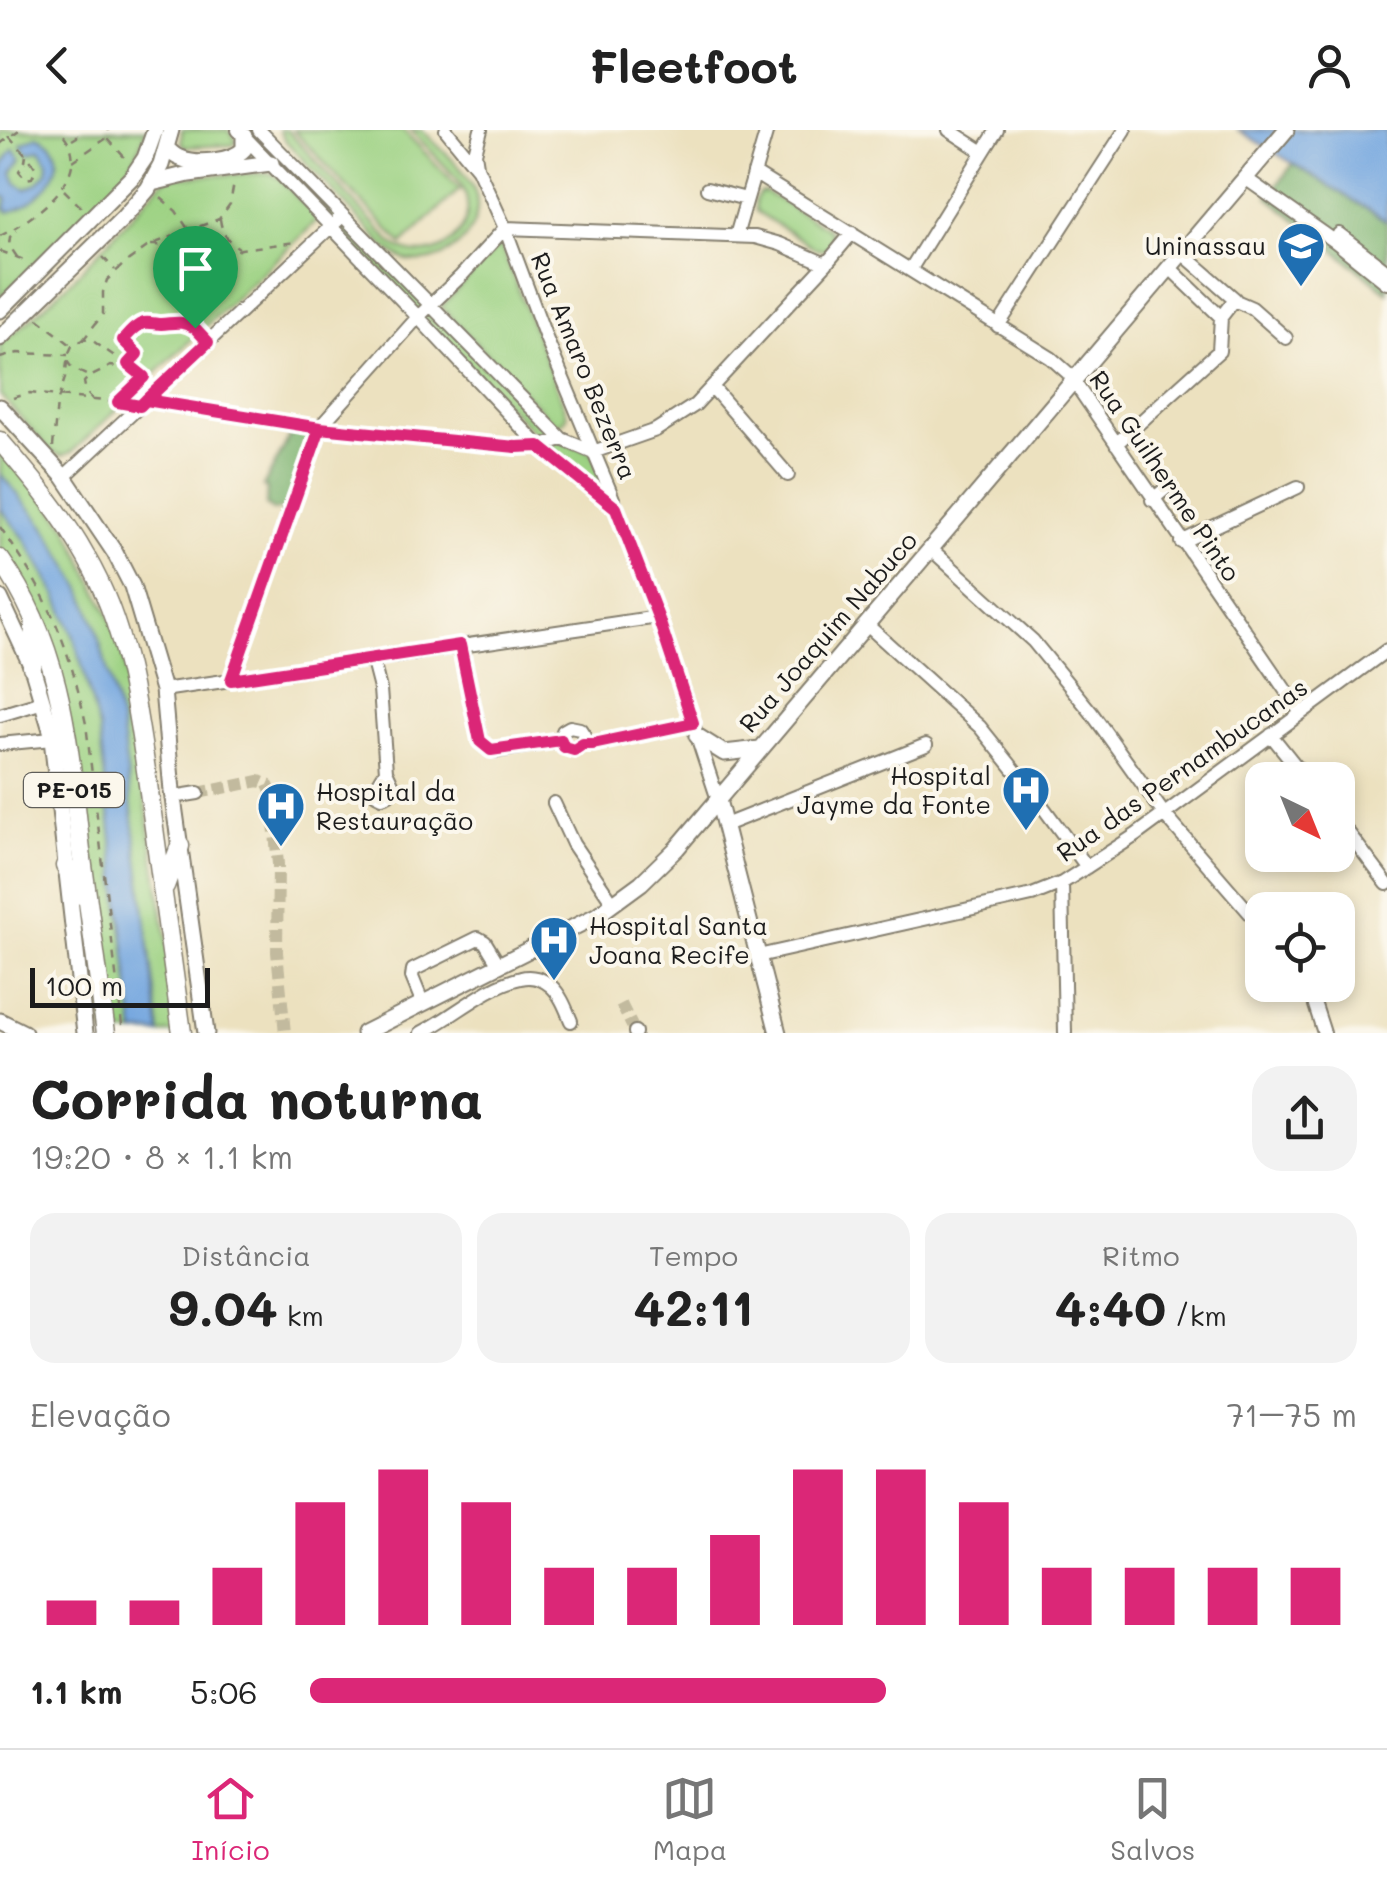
<!DOCTYPE html>
<html lang="pt">
<meta charset="utf-8">
<style>
:root{--surface:#fff;--page:#f2f2f2;--text:#222;--muted:#767676;--line:#e0e0e0;--accent:#db2777}
body{margin:0;font-family:Mali,sans-serif;background:var(--page);color:var(--text);height:100vh;display:flex;flex-direction:column;font-size:38px;white-space:nowrap}
*{box-sizing:border-box;margin:0}
p{font-size:32px;color:var(--muted)}
.icon{flex:none;width:55px;height:55px;fill:none;stroke:currentColor;stroke-width:2;stroke-linecap:round;stroke-linejoin:round}
.map{position:relative;height:903px;overflow:hidden}
.panel{display:flex;flex-direction:column;background:var(--surface);flex:1}
.panel>*{flex:none}
.needle{width:65px;rotate:137deg}
.tools{position:absolute;left:1245px;top:632px;display:grid;gap:20px}
.tools a{display:grid;place-items:center;width:110px;height:110px;border-radius:20px;background:var(--surface);box-shadow:0 5px 15px #0003;font-size:50px}
.scale{position:absolute;left:30px;bottom:25px;width:180px;box-sizing:border-box;padding-left:10px;border:5px solid #1c1c1c;border-top:0;font-size:28px;line-height:35px;white-space:nowrap;color:#1c1c1c;-webkit-text-stroke:8px #fbf7ec;paint-order:stroke}
.pin{position:absolute;display:grid;place-items:center;width:85px;height:85px;color:#fff;margin:-102px -42px;border-radius:50% 50% 50% 0;rotate:-45deg;box-shadow:0 0 10px #0007}
.pin .icon{rotate:45deg}
.round{display:grid;place-items:center;flex:none;width:105px;height:105px;border-radius:30px;background:var(--page)}
.headline{display:flex;align-items:center;justify-content:space-between;height:170px;padding:0 30px}
h1{font-size:55px;font-weight:800;line-height:75px}
.metrics{display:grid;grid-template-columns:repeat(3,1fr);gap:15px;height:170px;padding:10px 30px}
.metrics div{display:grid;align-content:center;border-radius:25px;background:var(--page);text-align:center}
.metrics b{font-size:50px;font-weight:800}
.metrics small{font-size:28px;font-weight:400}
.metrics p{font-size:28px}
.chart{height:280px;padding:20px 30px}
.chart p{display:flex;justify-content:space-between}
.chart svg{width:100%;height:180px;margin-top:10px;stroke:var(--accent);stroke-width:6}
ul{padding:0 30px;list-style:none;font-size:32px}
li{display:grid;grid-template-columns:160px 120px 1fr;align-items:center;height:75px}
li i{height:25px;border-radius:12px;background:var(--accent)}
header{display:flex;justify-content:space-between;align-items:center;height:130px;padding:0 30px;background:var(--surface);font-size:45px;font-weight:800}
.tab-bar{display:flex;justify-content:space-around;align-items:center;height:140px;border-top:2px solid var(--line);background:var(--surface);font-size:28px;color:var(--muted)}
.tab-bar a{display:grid;justify-items:center;gap:5px}
.tab-bar .selected{color:var(--accent)}
.map>svg:first-child{display:block}
.green{fill:#9dd283;stroke:#5c7750;stroke-width:2.5}
.forest{fill:#7eb471;stroke:#4d6846;stroke-width:2.5}
.water{fill:#73a6df;stroke:#48617e;stroke-width:2.5}
.lines{fill:none;stroke-linecap:round;stroke-linejoin:round}
.minor-tunnel{stroke:#c2ba9e;stroke-width:12;stroke-dasharray:12 6;stroke-linecap:butt}
.minor-casing{stroke:#847e6e;stroke-width:16}
.major-casing{stroke:#847e6e;stroke-width:19}
.highway-casing{stroke:#847e6e;stroke-width:21}
.path{stroke:#847e6e;stroke-width:2.5;stroke-dasharray:8 8;stroke-linecap:butt}
.minor{stroke:#fff;stroke-width:12}
.major{stroke:#fff;stroke-width:15}
.highway{stroke:#fff;stroke-width:18}
.route-casing{stroke:#fff;stroke-width:20}
.route{stroke:#db2777;stroke-width:12}
.labels{text-anchor:middle;stroke-width:8;stroke-linejoin:round;paint-order:stroke}
.shield{fill:#fbf7ec;stroke:#5f5e5a;stroke-width:2.5}
.shield-label{font-size:22px;font-weight:bold;fill:#1c1c1c}
.poi-label{font-size:25px;fill:#1c1c1c;stroke:#fbf7ec;text-anchor:end}
.street-label{font-size:25px;fill:#1c1c1c;stroke:#fbf7ec}
</style>
<header><svg class="icon" aria-label="back" viewBox="0 0 24 24"><path d="M15 5l-7 7 7 7"/></svg>Fleetfoot<svg class="icon" aria-label="person" viewBox="0 0 24 24"><circle cx="12" cy="8" r="4"/><path d="M4 21q1-7 8-7t8 7"/></svg></header>
<div class="map">
<svg width="1387" height="903" viewBox="0 0 1387 903">
<rect width="100%" height="100%" fill="#fbf7ec"/>
<filter id="ink" filterUnits="userSpaceOnUse"><feTurbulence type="fractalNoise" baseFrequency=".01" numOctaves="2"/><feDisplacementMap in="SourceGraphic" scale="20" xChannelSelector="R" yChannelSelector="G"/><feConvolveMatrix kernelMatrix="1 2 1 2 8 2 1 2 1" color-interpolation-filters="sRGB"/></filter>
<filter id="wash" filterUnits="userSpaceOnUse"><feTurbulence type="fractalNoise" baseFrequency=".0048" numOctaves="4" result="noise"/><feDisplacementMap in="SourceGraphic" scale="40" xChannelSelector="R" yChannelSelector="G"/><feGaussianBlur stdDeviation="2.25" result="paint"/><feColorMatrix in="noise" values="0 0 0 0 0 0 0 0 0 0 0 0 0 0 0 0 0 1.4 0 .05"/><feComposite in="paint" operator="in"/></filter>
<g filter="url(#wash)">
<rect width="100%" height="100%" fill="#ece1bf"/>
<path class="green" d="M0 0H146L136 27 125 45 0 169Z
M182 0H228L237 12 233 15 186 17 181 13Z
M238 0H259L563 311 592 322 615 378 596 366Z
M279 0H287L394 115C437 142 488 96 459 51L411 0H422C437 16 466 39 474 59 488 95 452 134 415 131 404 131 396 125 387 119L284 9Z
M293 0H403L460 59 402 114Z
M270 43 278 47 316 87V92L72 322 62 326 53 323 0 265V214C61 168 111 108 162 52L172 47Z
M765 62 828 99 832 107 830 116 824 120 816 119 756 81 755 70 760 63Z
M499 115 501 116 566 281 567 287 562 293 556 294 549 288 441 177Z
M0 311 67 397 121 511 181 903H106L52 534 0 429Z"/>
<path class="forest" d="M1293 34 1387 91V162L1268 67Z
M291 304H315L286 383 281 379 274 381 266 375 267 358 263 357Z"/>
<path class="water" d="M1238 0H1387V91L1379 86Z
M37 6C84 24 40 76 8 82L5 78 7 68 0 65C0 46 0 34 14 19L21 28 12 43 16 53 26 59 37 54 47 42 48 33 40 19 29 23 21 14Z
M0 343 45 397 82 459 96 497 121 593 160 903H135L99 599 75 510 57 466 25 409 0 378Z"/>
</g>
<g filter="url(#ink)">
<g class="lines">
<path class="minor-tunnel" d="M198 663 259 651 268 655 271 662 278 734 277 822 285 903
M621 874 635 902"/>
<g class="minor-casing">
<path id="minor" d="M238 0 418 187 539 316 614 376
M259 0 562 309 593 322
M446 0 478 39 505 98 546 208 610 361 658 487 718 670
M949 0 983 22
M477 36 475 23 481 0
M754 43 1051 228 1068 243 1301 583
M1245 48 1336 112 1387 153
M707 59 746 69
M505 98 755 107 780 114 826 134
M1339 104 1387 141
M736 106 767 0
M1182 123 1235 169 1221 187
M910 140 997 0
M1236 171 1252 178 1286 208
M998 196 1125 0
M713 258 788 345
M146 270 319 298 516 317 539 316 562 309
M1116 314 1219 221 1221 187 1170 138
M593 322 656 300 695 275 826 134 852 103
M64 347 338 90
M1152 370 1170 355
M1181 412 1298 357
M932 420 1033 511 1091 582 1164 684 1262 797
M867 495 980 597 1029 658 1087 737
M460 515 481 611C485 617 489 620 497 621L561 610 563 601 570 597 580 599 584 605 583 614 575 619 564 617 561 610
M372 528 380 559 386 641 393 656 388 665 382 667 376 664 374 661 386 641
M231 550 319 298 418 187 461 146 505 98
M163 560 658 487
M0 585 43 572
M1271 605 1307 650
M0 614 52 609
M583 614H593L693 593
M173 667 198 663
M554 673 573 714 613 773
M1338 689 1387 754
M725 695 926 615
M1062 753 1065 903
M758 826 1032 765 1062 753 1136 705 1387 520
M1306 855 1313 869 1324 903
M423 874 412 847 413 840 478 808 485 812 499 835
M635 902V903
M421 903C453 887 486 856 521 848 532 845 543 849 551 856 561 865 566 879 571 891"/>
</g>
<g class="major-casing">
<path id="major" d="M166 18C171 22 174 26 180 28 196 35 232 32 244 19V6
M152 53 189 44 271 33
M0 180 132 47 145 28 155 0
M0 208 124 87 148 59 161 35 171 0
M0 277 64 347 115 423 132 456 163 560 172 661 206 903
M0 468 32 537 51 600 85 903
M697 606 724 623 760 619
M718 670 778 903
M0 891 24 903
M364 903 596 786 641 753 677 718 1286 0"/>
</g>
<g class="highway-casing">
<path id="highway" d="M0 311C31 347 63 385 86 427 130 502 139 592 151 676 161 752 172 827 182 903
M0 429C63 517 69 617 81 721 89 782 98 842 106 903
M32 537 34 497
M65 736 83 766
M165 756 180 716"/>
</g>
<path class="path" d="M9 6C18 17 30 27 36 39L32 48 26 49 19 41 25 31 26 25
M108 9 126 29
M72 10 77 7V0
M0 14 19 0
M73 31 107 8 108 0
M64 60 83 79
M161 68 176 81 188 99
M220 89C222 104 227 110 239 118
M0 106C35 89 101 41 59 0
M151 115C186 114 189 133 186 162
M0 121 27 131
M17 127 9 115 10 107 17 100
M103 127 115 140
M38 189 71 215
M201 204C190 193 185 178 186 163L225 126 241 119 296 112
M83 210 103 184V162L107 150 126 132 150 115 219 89 230 74 234 53
M0 228 18 223 68 225
M67 231 72 238 88 246
M13 268 30 263 123 273
M93 270 86 262 84 252C91 244 101 243 110 236 122 238 129 233 137 224L123 209 139 194 147 192 157 195 178 191 194 197
M120 270 143 248
M53 317 57 273 65 248 68 225 72 216 83 210 90 209 150 251
M0 397C49 466 68 512 86 594L123 903"/>
<use href="#minor" class="minor"/>
<use href="#major" class="major"/>
<use href="#highway" class="highway"/>
</g>
</g>
<g class="lines" filter="url(#ink)">
<g class="route-casing">
<path id="route" d="M195 198 208 212 146 270 320 298 516 317 539 316 616 378 658 487 693 593 593 614H583L574 620 564 617 561 610 491 620 480 611 460 515 231 550 320 298 146 270 140 276 118 272 144 247 128 234 137 224 123 210C129 204 136 195 144 193 150 192 156 194 161 194 176 193 182 190 195 198"/>
</g>
<use href="#route" class="route"/>
</g>
<defs>
<g id="university-pin" transform="scale(2.5)"><path d="M0 17L-7.5 6A9.5 9.5 0 1 1 7.5 6Z" fill="#1f6fb2" stroke="#fbf7ec"/><path d="M0-5L7-2L0 1L-7-2ZM-4 1L0 2.5L4 1V4Q0 6-4 4Z" fill="#fff"/></g>
<g id="hospital-pin" transform="scale(2.5)"><path d="M0 17L-7.5 6A9.5 9.5 0 1 1 7.5 6Z" fill="#1f6fb2" stroke="#fbf7ec"/><path d="M-5-5h3v3.5h4V-5h3V5h-3V1.5h-4V5h-3Z" fill="#fff"/></g>
</defs>
<g fill-rule="evenodd">
<use href="#university-pin" x="1301" y="116"/>
<use href="#hospital-pin" x="1026" y="660"/>
<use href="#hospital-pin" x="281" y="676"/>
<use href="#hospital-pin" x="554" y="810"/>
</g>
<g class="labels">
<rect class="shield" x="24" y="643" width="100" height="34" rx="8"/>
<g class="shield-label">
<text x="74" y="668">PE-015</text>
</g>
<g class="poi-label">
<text x="1266" y="125">Uninassau</text>
<text x="991" y="655">Hospital<tspan x="991" dy="29">Jayme da Fonte</tspan></text>
<text x="316" y="671" text-anchor="start">Hospital da<tspan x="316" dy="29">Restauração</tspan></text>
<text x="589" y="805" text-anchor="start">Hospital Santa<tspan x="589" dy="29">Joana Recife</tspan></text>
</g>
<g class="street-label">
<text transform="translate(584 236) rotate(68)" y="9">Rua Amaro Bezerra</text>
<text transform="translate(1165 346) rotate(56)" y="9">Rua Guilherme Pinto</text>
<text transform="translate(828 502) rotate(-49)" y="9">Rua Joaquim Nabuco</text>
<text transform="translate(1182 640) rotate(-35)" y="9">Rua das Pernambucanas</text>
</g>
</g>
</svg>
<div class="tools">
<a><svg class="needle" viewBox="-14 -14 28 28"><path d="M0-13l5 13h-10z" fill="#e53935"/><path d="M0 13l5-13h-10z" fill="#767676"/></svg></a>
<a><svg class="icon" aria-label="locate" viewBox="0 0 24 24"><circle cx="12" cy="12" r="6"/><path d="M12 2v4M12 18v4M2 12h4M18 12h4"/></svg></a>
</div>
<div class="scale">100 m</div>
<div class="pin" style="left:195px;top:198px;background:#1e9e55"><svg class="icon" aria-label="arrive" viewBox="0 0 24 24"><path d="M6 21V4h12l-3 4 3 4H6"/></svg></div>
</div>
<section class="panel">
<div class="headline"><div><h1>Corrida noturna</h1><p>19:20 · 8 × 1.1 km</p></div><a class="round"><svg class="icon" aria-label="share" viewBox="0 0 24 24"><path d="M12 15V3M7 8l5-5 5 5M5 13v7h14v-7"/></svg></a></div>
<div class="metrics">
<div><p>Distância</p><b>9.04<small> km</small></b></div>
<div><p>Tempo</p><b>42:11</b></div>
<div><p>Ritmo</p><b>4:40<small> /km</small></b></div>
</div>
<div class="chart"><p><span>Elevação</span>71–75 m</p>
<svg viewBox="0 0 160 44" preserveAspectRatio="none"><path d="M5 44V38M15 44V38M25 44V30M35 44V14M45 44V6M55 44V14M65 44V30M75 44V30M85 44V22M95 44V6M105 44V6M115 44V14M125 44V30M135 44V30M145 44V30M155 44V30"/></svg>
</div>
<ul>
<li><b>1.1 km</b>5:06<i style="width:55%"></i></li>
</ul>
</section>
<nav class="tab-bar">
<a class="selected"><svg class="icon" aria-label="home" viewBox="0 0 24 24"><path d="M3 11l9-7 9 7M6 9v11h12V9"/></svg>Início</a>
<a><svg class="icon" aria-label="map" viewBox="0 0 24 24"><path d="M3 6l6-2 6 2 6-2v14l-6 2-6-2-6 2zM9 4v14M15 6v14"/></svg>Mapa</a>
<a><svg class="icon" aria-label="saved" viewBox="0 0 24 24"><path d="M7 4h10v16l-5-4-5 4z"/></svg>Salvos</a>
</nav>
